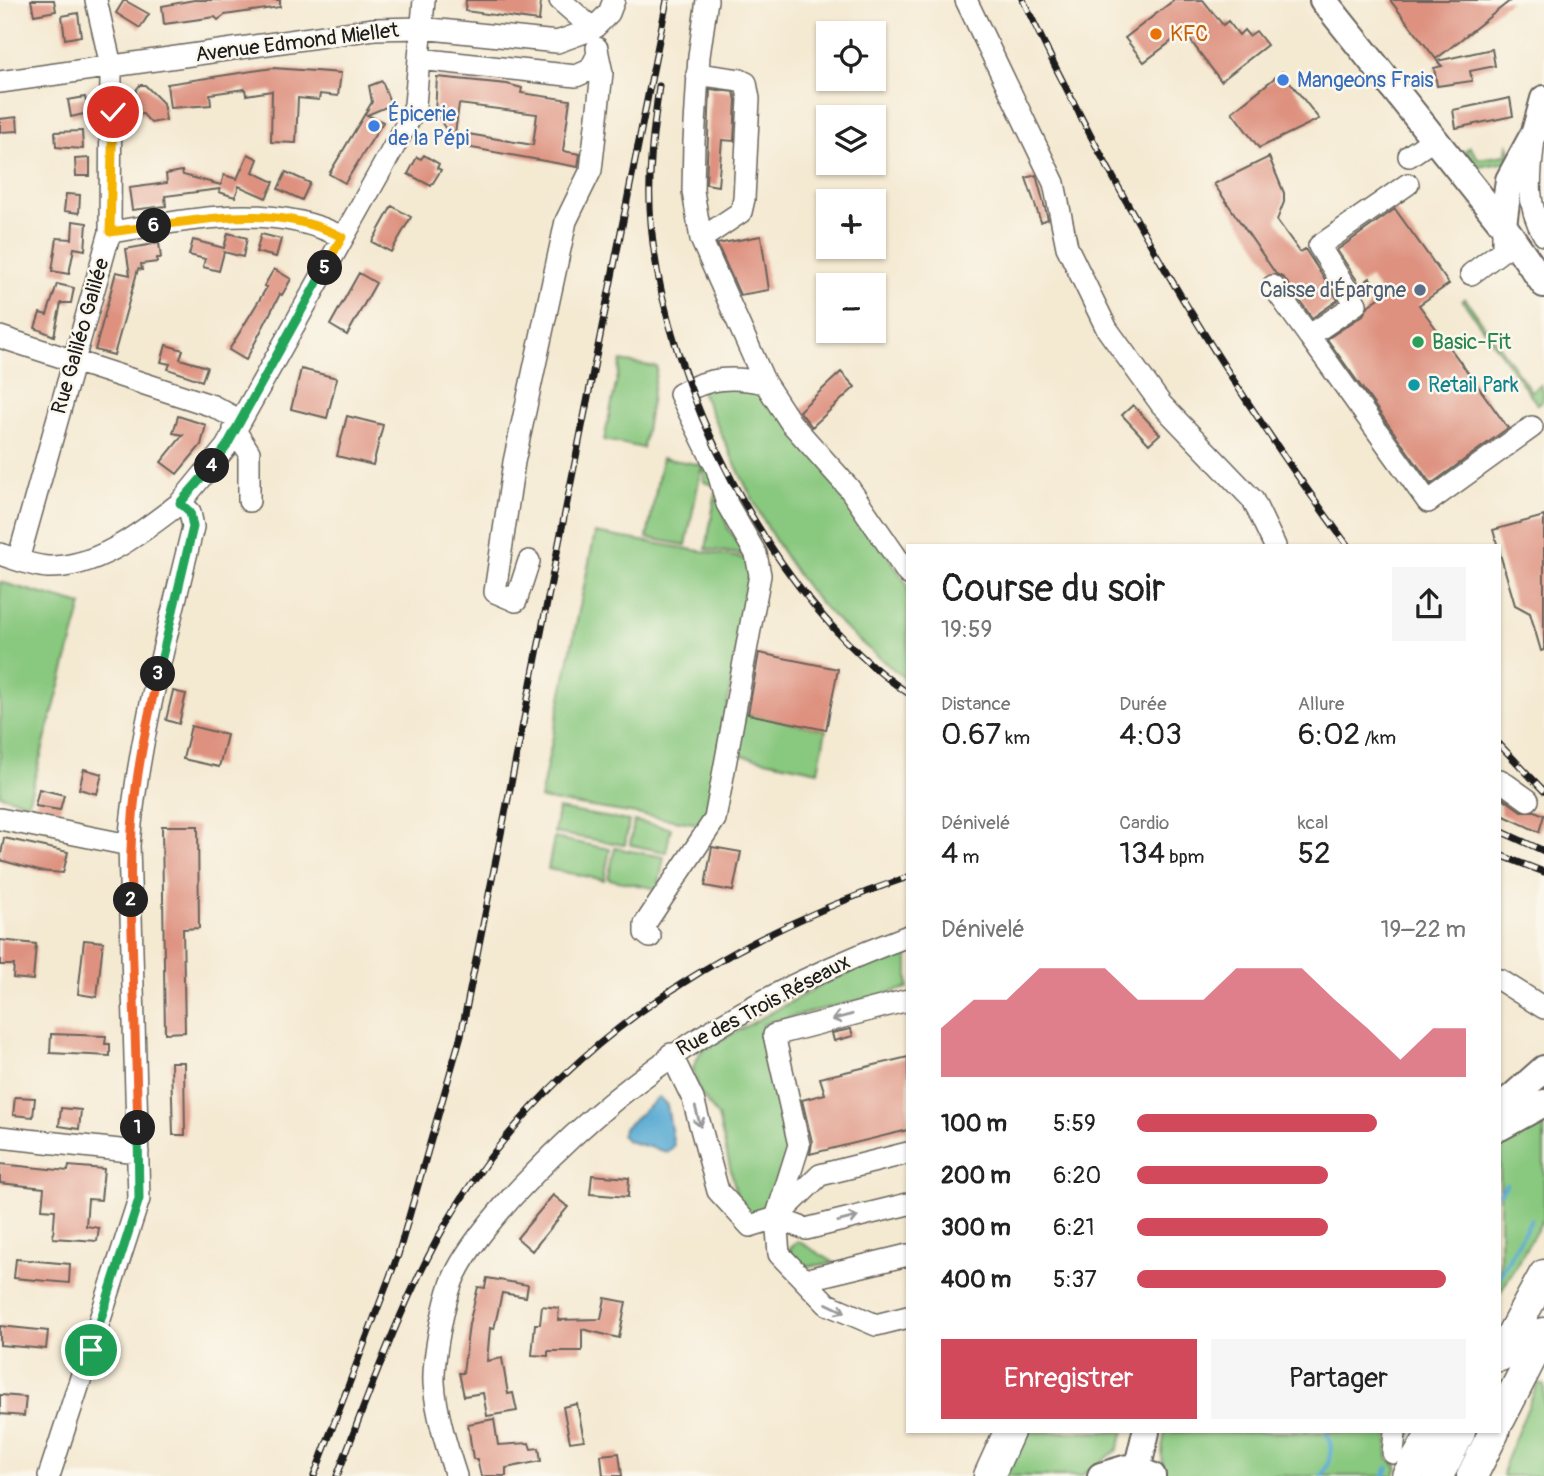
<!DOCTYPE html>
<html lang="fr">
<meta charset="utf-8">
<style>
:root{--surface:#fff;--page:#f6f6f6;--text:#222;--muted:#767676;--accent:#d1495b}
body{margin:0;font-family:Pangolin,sans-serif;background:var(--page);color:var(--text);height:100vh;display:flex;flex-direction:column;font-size:26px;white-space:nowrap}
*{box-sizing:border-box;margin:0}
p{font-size:23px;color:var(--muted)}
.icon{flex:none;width:38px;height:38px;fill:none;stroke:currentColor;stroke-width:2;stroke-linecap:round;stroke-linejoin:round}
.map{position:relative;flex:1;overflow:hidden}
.sheet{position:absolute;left:906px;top:544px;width:595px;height:889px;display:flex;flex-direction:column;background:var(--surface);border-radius:0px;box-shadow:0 2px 5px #0004}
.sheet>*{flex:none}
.tools{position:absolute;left:816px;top:21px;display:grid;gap:14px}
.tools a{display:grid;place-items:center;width:70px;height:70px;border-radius:0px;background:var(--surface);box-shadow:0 2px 5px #0004;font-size:35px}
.pin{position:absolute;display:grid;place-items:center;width:60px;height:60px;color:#fff;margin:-30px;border:4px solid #fff;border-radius:50%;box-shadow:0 2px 7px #0007}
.km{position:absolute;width:35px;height:35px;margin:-18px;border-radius:50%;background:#222;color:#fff;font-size:19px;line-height:35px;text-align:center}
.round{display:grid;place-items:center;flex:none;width:74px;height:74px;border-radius:0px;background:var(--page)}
.summary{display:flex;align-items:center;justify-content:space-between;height:119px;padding:0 35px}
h1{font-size:38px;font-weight:600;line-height:52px}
.figures{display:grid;grid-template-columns:repeat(3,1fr);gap:10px;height:119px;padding:7px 35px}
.figures div{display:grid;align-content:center}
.figures b{font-size:30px;font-weight:600}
.figures small{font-size:19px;font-weight:400}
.figures p{font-size:19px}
.chart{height:196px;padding:14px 35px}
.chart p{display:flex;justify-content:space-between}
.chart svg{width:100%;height:126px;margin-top:7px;fill:var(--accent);opacity:.7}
.primary-button{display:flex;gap:14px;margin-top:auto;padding:14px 35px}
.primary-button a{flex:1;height:80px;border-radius:0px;background:var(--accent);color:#fff;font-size:28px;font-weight:600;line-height:80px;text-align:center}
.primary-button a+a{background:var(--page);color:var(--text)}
ul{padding:0 35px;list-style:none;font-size:23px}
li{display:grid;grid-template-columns:112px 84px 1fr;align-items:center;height:52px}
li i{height:18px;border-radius:9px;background:var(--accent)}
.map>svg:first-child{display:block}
.green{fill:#89c87f;stroke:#52724e;stroke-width:2}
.water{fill:#58aad3;stroke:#3a6378;stroke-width:2}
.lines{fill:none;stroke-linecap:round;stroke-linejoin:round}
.stream{stroke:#58aad3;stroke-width:4.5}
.building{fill:#de917f}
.minor-casing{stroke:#68645b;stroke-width:24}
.major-casing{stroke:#68645b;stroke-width:30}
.highway-casing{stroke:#68645b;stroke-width:33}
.minor{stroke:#fff;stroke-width:21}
.major{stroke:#fff;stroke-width:26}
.highway{stroke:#fff;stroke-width:30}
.rail-casing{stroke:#1c1c1c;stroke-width:7}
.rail{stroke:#fbf7ec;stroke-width:4.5;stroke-dasharray:13;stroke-linecap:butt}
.oneway{stroke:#999}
.split-1-casing{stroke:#fff;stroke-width:14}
.split-2-casing{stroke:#fff;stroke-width:14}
.split-3-casing{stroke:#fff;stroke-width:14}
.split-4-casing{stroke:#fff;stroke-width:14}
.split-5-casing{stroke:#fff;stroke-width:14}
.split-6-casing{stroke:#fff;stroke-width:14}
.split-7-casing{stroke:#fff;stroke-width:14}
.split-1{stroke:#22a559;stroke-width:9}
.split-2{stroke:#f0652b;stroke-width:9}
.split-3{stroke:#f0652b;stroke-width:9}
.split-4{stroke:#22a559;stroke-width:9}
.split-5{stroke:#22a559;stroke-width:9}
.split-6{stroke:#f5b400;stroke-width:9}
.split-7{stroke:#f5b400;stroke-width:9}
.food-dot{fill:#e8710a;stroke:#fbf7ec;stroke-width:2.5}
.shop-dot{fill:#3f7fe0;stroke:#fbf7ec;stroke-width:2.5}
.service-dot{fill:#5c6f8a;stroke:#fbf7ec;stroke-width:2.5}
.leisure-dot{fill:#2e9e5b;stroke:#fbf7ec;stroke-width:2.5}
.culture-dot{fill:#0f9aa8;stroke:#fbf7ec;stroke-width:2.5}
.labels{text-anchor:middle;stroke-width:5;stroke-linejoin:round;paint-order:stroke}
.food-label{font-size:21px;fill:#c56008;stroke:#fbf7ec;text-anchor:start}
.street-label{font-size:21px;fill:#1c1c1c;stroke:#fbf7ec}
.shop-label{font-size:21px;fill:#366cbe;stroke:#fbf7ec;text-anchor:start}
.service-label{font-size:21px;fill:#4e5e75;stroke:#fbf7ec;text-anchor:end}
.leisure-label{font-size:21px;fill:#27864d;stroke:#fbf7ec;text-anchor:start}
.culture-label{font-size:21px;fill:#0d838f;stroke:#fbf7ec;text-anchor:start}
</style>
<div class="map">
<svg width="1544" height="1476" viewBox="0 0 1544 1476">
<rect width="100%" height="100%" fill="#fbf7ec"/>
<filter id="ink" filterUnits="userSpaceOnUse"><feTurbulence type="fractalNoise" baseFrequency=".0143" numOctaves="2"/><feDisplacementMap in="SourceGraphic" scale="14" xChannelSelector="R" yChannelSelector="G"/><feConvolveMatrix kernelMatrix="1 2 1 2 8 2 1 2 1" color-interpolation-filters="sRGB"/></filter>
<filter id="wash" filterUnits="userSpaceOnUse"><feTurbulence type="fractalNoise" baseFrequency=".00686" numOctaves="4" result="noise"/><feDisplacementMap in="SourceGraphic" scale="28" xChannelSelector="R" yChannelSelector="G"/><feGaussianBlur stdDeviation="1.57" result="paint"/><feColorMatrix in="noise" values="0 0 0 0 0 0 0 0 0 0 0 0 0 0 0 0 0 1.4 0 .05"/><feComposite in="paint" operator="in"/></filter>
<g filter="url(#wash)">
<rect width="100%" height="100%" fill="#f4e9d1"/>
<path class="green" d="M1508 145 1510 152 1507 162 1479 167 1465 151 1470 147 1479 159 1505 155Z
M1465 298 1531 391 1541 385 1544 393 1542 402 1537 404 1462 300Z
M621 361 657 367 643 448 604 440Z
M719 383 762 391 839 481 908 586V681C870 650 829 619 800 578 758 521 731 453 700 389Z
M682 414H685L719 486 728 529 751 556 706 549 717 486 704 482 703 459 699 453 695 454Z
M662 458 702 465 686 545 647 538Z
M595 533 753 560 706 825 540 799Z
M0 582 82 605 28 803 0 795Z
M745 713 826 730 818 771 736 754Z
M558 809 629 821 625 845 554 833Z
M634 821 671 828 666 852 630 845Z
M554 838 610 849 604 880 548 869Z
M615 848 664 857 658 889 608 879Z
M908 948V988L763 1024 790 1144 767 1215 757 1220 740 1209 718 1117 699 1091 693 1068 701 1051 829 981Z
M1544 1119V1218L1500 1293V1146Z
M798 1241 835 1263 803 1267 788 1250Z
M1538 1383 1544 1385V1476H1503L1505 1462Z
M1019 1432H1124L1117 1450 1081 1476H997Z
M1165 1432H1388V1457L1398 1468 1394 1476H1168C1159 1462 1162 1448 1165 1432Z"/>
<path class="water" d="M659 1097 667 1105 674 1146 667 1152 627 1141 621 1135 625 1127Z"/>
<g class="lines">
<path class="stream" d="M1500 1193 1506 1185
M1500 1275 1531 1220
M1403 1445 1411 1432
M1322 1476C1331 1462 1334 1447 1326 1432
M1384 1476 1388 1468"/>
</g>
<g id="blocks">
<path class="building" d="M31 0H54L56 11 34 15Z
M124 0 149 14 140 28 116 13Z
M194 0H280V7L225 15 218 20 215 17 164 24 162 6Z
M466 0H541L539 21 465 11Z
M1174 0H1203L1223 25 1228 21 1239 35 1244 30 1249 36 1256 31 1267 45 1221 81 1184 32 1144 62 1125 38Z
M1390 0H1511L1436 59Z
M78 13 81 36 65 39 62 16Z
M1492 49 1495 66 1470 71 1472 81 1437 86 1434 68 1442 66 1437 61Z
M273 68 341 73 338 96 320 94 319 100 298 98 296 143 271 142 272 91 246 95 245 89 210 94 211 105 170 108 167 84Z
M1282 72 1319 119 1259 148 1232 112Z
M437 77 507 84 522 88 521 93 570 100 563 151 580 154 578 167 466 147 468 134 533 145 537 114 459 104 454 141 435 113Z
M382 81 391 105 367 115 383 122 345 183 329 174 372 102 369 86Z
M140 85H145L163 103 166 120 151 123 142 113 137 117 127 108 136 99V90Z
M710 89 734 92 736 100 734 141 722 140 718 186 706 184Z
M85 97 88 113 71 117 68 100Z
M1510 98 1513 116 1456 128 1453 110Z
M17 117 18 131 0 132V119Z
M82 131 83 149 56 147 55 132Z
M248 154 258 159 253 172 274 182 266 198 239 186 235 197 219 192 220 189 165 196 166 206 132 210 129 188 167 183 166 174 182 171 183 175 221 185 224 175 237 179Z
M424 155 439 164 437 168 441 170 431 186 408 174 417 157 421 159Z
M1269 157 1284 193V202L1277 220 1300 252 1305 249 1338 300 1312 318 1284 278 1276 274 1214 184Z
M90 158V176H76L75 159Z
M286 172 310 183 302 200 278 189Z
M1036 175 1048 219 1041 222 1026 178Z
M66 194 80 195 79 213 64 211Z
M392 206 411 217 391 252 372 242Z
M1395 209 1449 284 1419 305 1508 428 1431 484 1327 339 1363 315 1369 305 1382 296 1370 278 1360 285 1337 250Z
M73 221 87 223 85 250 74 248 69 274 52 271 57 238 72 239Z
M228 233 247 238 243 257 224 252 219 271 203 267 205 259 189 255 193 240 224 248Z
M261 234 281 239 276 257 256 252Z
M761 236 769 290 740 295 717 244Z
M159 243 161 258H157V262L141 264 142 270 138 269 114 355 95 350 116 272 130 275 126 249Z
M274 269 291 279 282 295 280 294 246 360 229 350 267 287 264 286Z
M359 273 376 283 347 335 330 325Z
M57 284 74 288 71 303H61L54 336 35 328 40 313 47 315Z
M166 345 183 350 180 359 207 367 202 381 168 369 170 364 161 362Z
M301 369 337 378 327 418 291 409Z
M841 372 855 387 812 427 799 411Z
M1133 405 1160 434 1149 444 1122 415Z
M178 416 206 425 201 445 177 474 161 462 183 435 173 433Z
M347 416 383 425 373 465 337 456Z
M1544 516V650L1541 651 1530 613 1515 605 1493 530Z
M759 653 838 669 826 730 748 714Z
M173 691 186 694 179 724 166 720Z
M191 726 227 735 219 767 183 759Z
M84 769 102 774 97 794 79 789Z
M39 789 64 795 60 810 35 806Z
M1500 796 1521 811H1535L1544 815 1539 832 1500 814Z
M162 826H198L199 928 183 929 185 1032 165 1033Z
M4 838 68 852 63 873 39 871 0 860Z
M712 847 741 852 733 891 705 886Z
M0 940 36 944 33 980 13 978 14 965H0Z
M84 940 103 942 97 997 78 994Z
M851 1029 853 1036 834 1041 832 1033Z
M51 1034 106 1036 105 1044H110V1056L50 1053Z
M908 1057V1130L810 1154 812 1142 802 1100 825 1094 820 1078Z
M171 1062H184L185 1135H173Z
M15 1097 35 1098 33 1117 13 1115Z
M61 1108 81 1110 79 1129 59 1126Z
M0 1164 68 1171 69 1166 104 1169 101 1200 88 1199 86 1226 99 1228 97 1241 53 1238 55 1210 42 1209 44 1188 0 1183Z
M592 1175 629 1178 628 1197 590 1194Z
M553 1195 568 1207 532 1251 517 1238Z
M16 1259 70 1264 69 1283 14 1278Z
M487 1278 528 1285 526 1297 502 1293 494 1329 490 1328 487 1361 502 1358 508 1394 513 1393 517 1411 487 1416 483 1393 464 1396 459 1373H463L469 1324 478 1287 485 1288Z
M605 1298 626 1302 619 1338 582 1329V1351H548V1356L532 1355 535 1324H540L542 1306 559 1308 558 1320 601 1319Z
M0 1326 48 1331 46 1349 0 1345Z
M0 1395 26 1397 24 1416 0 1414Z
M577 1404 584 1440 570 1442 563 1407Z
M494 1419 498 1445 529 1443 531 1449 539 1448 541 1461 506 1468V1476H481L477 1459H473L468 1424Z
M619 1453 622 1476H603L601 1455Z"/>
</g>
</g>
<g filter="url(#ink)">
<use href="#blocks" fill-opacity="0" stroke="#68645b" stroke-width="2"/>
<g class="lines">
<g class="minor-casing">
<path id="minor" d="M560 0 593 29
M707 0 699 56 694 142 693 191 701 239 765 383 791 423 849 488 908 574
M966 0 1054 183 1067 247 1107 329 1161 404 1253 500 1275 546
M419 59 576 76 590 70 598 54 597 48
M697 74 740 80 746 83 749 99 744 199 741 212 701 239
M0 82 374 29 421 28 557 42 593 29 609 13 614 0
M1534 139C1530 174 1525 204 1544 235
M1409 156 1434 139
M110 232C187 221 270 200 342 237
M1471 274 1503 250V225
M1273 286 1309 336 1356 304 1319 246 1408 184
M1309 336 1428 502 1532 427
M0 337 213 406 239 420
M234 429 249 452V501
M0 554C15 559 32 566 48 567 98 568 142 532 180 503
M18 560 110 232 111 66 96 0
M529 561 516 601 495 592 514 462 566 221 591 170 602 73 598 54
M1500 780 1528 800
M0 819 129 845
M650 937 645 933V924L715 819 760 575 756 554 727 504 717 469 680 394C709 377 733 376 765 383
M1500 980 1544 1008
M908 1000 774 1035 799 1145 776 1218 779 1254 827 1304 876 1325 908 1317
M671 1054 693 1099 718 1191 750 1226 776 1218 806 1229 908 1204
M0 1137 138 1152
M777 1217 820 1175 908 1153
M804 1280 908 1255
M1393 1453 1395 1432
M49 1476 139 1199 129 845C138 737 168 632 193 527L190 512 180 503 226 447 410 118 415 105 424 0
M456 1476C447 1448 436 1413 434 1383 433 1358 444 1298 455 1275 470 1243 508 1200 533 1175 641 1063 763 990 908 936"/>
</g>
<g class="major-casing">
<path id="major" d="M1323 0 1503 225 1544 284
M1503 225 1509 180 1535 132 1544 99
M1500 1108 1544 1069
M1500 1127 1544 1103
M1137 1470 1146 1432
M1101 1476 1128 1468 1152 1476"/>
</g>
<g class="highway-casing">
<path id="highway" d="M1500 1356 1544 1275
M1500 1419 1544 1333
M989 1476 1009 1432
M1407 1476 1433 1432
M1438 1476 1460 1432
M1472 1476 1494 1432"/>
</g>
<use href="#minor" class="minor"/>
<use href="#major" class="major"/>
<use href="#highway" class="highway"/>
<g class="rail-casing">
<path id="rail" d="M1023 0C1113 191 1222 376 1348 546
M659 86C653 132 647 178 651 223 663 382 775 605 908 693
M1500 745 1544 791
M1500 831 1544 851
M1500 855 1544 872
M314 1476 398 1255 461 1035 667 0
M337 1476C368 1396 397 1314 438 1238 538 1055 716 942 908 877"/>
</g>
<use href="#rail" class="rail"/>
</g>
<defs><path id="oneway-shaft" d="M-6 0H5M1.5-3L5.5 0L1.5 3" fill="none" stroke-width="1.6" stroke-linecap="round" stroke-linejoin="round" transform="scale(1.75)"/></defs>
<g class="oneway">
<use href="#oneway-shaft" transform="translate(842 1017) rotate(165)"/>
<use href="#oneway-shaft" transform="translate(698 1117) rotate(75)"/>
<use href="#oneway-shaft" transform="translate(848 1219) rotate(-14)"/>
<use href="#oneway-shaft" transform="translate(836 1308) rotate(26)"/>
</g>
</g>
<g class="lines" filter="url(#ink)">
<g class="split-1-casing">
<path id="split-1" d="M91 1350 139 1199 138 1128"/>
</g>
<g class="split-2-casing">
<path id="split-2" d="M131 900 138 1128"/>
</g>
<g class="split-3-casing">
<path id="split-3" d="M131 900C128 816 139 755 158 674"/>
</g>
<g class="split-4-casing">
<path id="split-4" d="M158 674 193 527 190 512 180 503 212 466"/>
</g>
<g class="split-5-casing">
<path id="split-5" d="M212 466 226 447 325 268"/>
</g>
<g class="split-6-casing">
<path id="split-6" d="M154 226C219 217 282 206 342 237L325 268"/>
</g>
<g class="split-7-casing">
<path id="split-7" d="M113 112 110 232 154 226"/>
</g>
<use href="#split-1" class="split-1"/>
<use href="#split-2" class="split-2"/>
<use href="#split-3" class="split-3"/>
<use href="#split-4" class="split-4"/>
<use href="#split-5" class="split-5"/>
<use href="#split-6" class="split-6"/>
<use href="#split-7" class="split-7"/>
</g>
<circle class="food-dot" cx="1156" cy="34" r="7"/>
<g class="shop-dot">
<circle cx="1283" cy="80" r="7"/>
<circle cx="374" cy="126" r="7"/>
</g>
<circle class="service-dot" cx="1420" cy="290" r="7"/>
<circle class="leisure-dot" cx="1418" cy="342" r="7"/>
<circle class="culture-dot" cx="1414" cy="385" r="7"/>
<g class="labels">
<g class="food-label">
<text x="1170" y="41">KFC</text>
</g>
<g class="street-label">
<text transform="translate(297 42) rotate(-7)" y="7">Avenue Edmond Miellet</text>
<text transform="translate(80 336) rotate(-74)" y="7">Rue Galiléo Galilée</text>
<text transform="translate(763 1005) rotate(-28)" y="7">Rue des Trois Réseaux</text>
</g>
<g class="shop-label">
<text x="1297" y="87">Mangeons Frais</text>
<text x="388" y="121">Épicerie<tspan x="388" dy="24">de la Pépi</tspan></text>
</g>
<g class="service-label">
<text x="1406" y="297">Caisse d'Épargne</text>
</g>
<g class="leisure-label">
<text x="1432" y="349">Basic-Fit</text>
</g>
<g class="culture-label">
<text x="1428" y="392">Retail Park</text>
</g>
</g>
</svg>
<div class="tools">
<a><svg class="icon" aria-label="locate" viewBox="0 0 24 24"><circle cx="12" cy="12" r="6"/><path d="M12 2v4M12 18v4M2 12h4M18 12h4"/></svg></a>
<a><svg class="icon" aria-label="layers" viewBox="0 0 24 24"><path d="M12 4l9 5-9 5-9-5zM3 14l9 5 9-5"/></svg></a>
<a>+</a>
<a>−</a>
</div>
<div class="pin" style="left:91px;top:1350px;background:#1e9e55"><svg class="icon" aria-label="arrive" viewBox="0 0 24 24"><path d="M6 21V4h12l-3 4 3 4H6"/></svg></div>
<div class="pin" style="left:113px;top:112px;background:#d93025"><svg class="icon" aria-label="check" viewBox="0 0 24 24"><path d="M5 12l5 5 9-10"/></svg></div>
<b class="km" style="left:138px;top:1128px">1</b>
<b class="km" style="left:131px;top:900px">2</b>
<b class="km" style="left:158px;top:674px">3</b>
<b class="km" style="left:212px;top:466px">4</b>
<b class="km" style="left:325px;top:268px">5</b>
<b class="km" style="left:154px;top:226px">6</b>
<section class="sheet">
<div class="summary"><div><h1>Course du soir</h1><p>19:59</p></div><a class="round"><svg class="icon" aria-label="share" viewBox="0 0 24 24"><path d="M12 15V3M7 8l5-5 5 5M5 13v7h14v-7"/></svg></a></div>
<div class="figures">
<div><p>Distance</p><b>0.67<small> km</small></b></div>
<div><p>Durée</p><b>4:03</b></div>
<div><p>Allure</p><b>6:02<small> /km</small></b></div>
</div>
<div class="figures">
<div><p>Dénivelé</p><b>4<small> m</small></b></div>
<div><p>Cardio</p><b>134<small> bpm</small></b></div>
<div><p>kcal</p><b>52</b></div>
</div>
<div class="chart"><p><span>Dénivelé</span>19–22 m</p>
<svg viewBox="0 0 160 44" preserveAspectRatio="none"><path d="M0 44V27L10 17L20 17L30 6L40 6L50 6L60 17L70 17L80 17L90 6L100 6L110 6L120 17L130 27L140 38L150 27L160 27V44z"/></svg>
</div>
<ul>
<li><b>100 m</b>5:59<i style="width:73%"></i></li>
<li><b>200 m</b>6:20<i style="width:58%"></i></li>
<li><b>300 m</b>6:21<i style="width:58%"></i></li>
<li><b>400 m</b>5:37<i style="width:94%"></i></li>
</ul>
<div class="primary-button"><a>Enregistrer</a><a>Partager</a></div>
</section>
</div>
